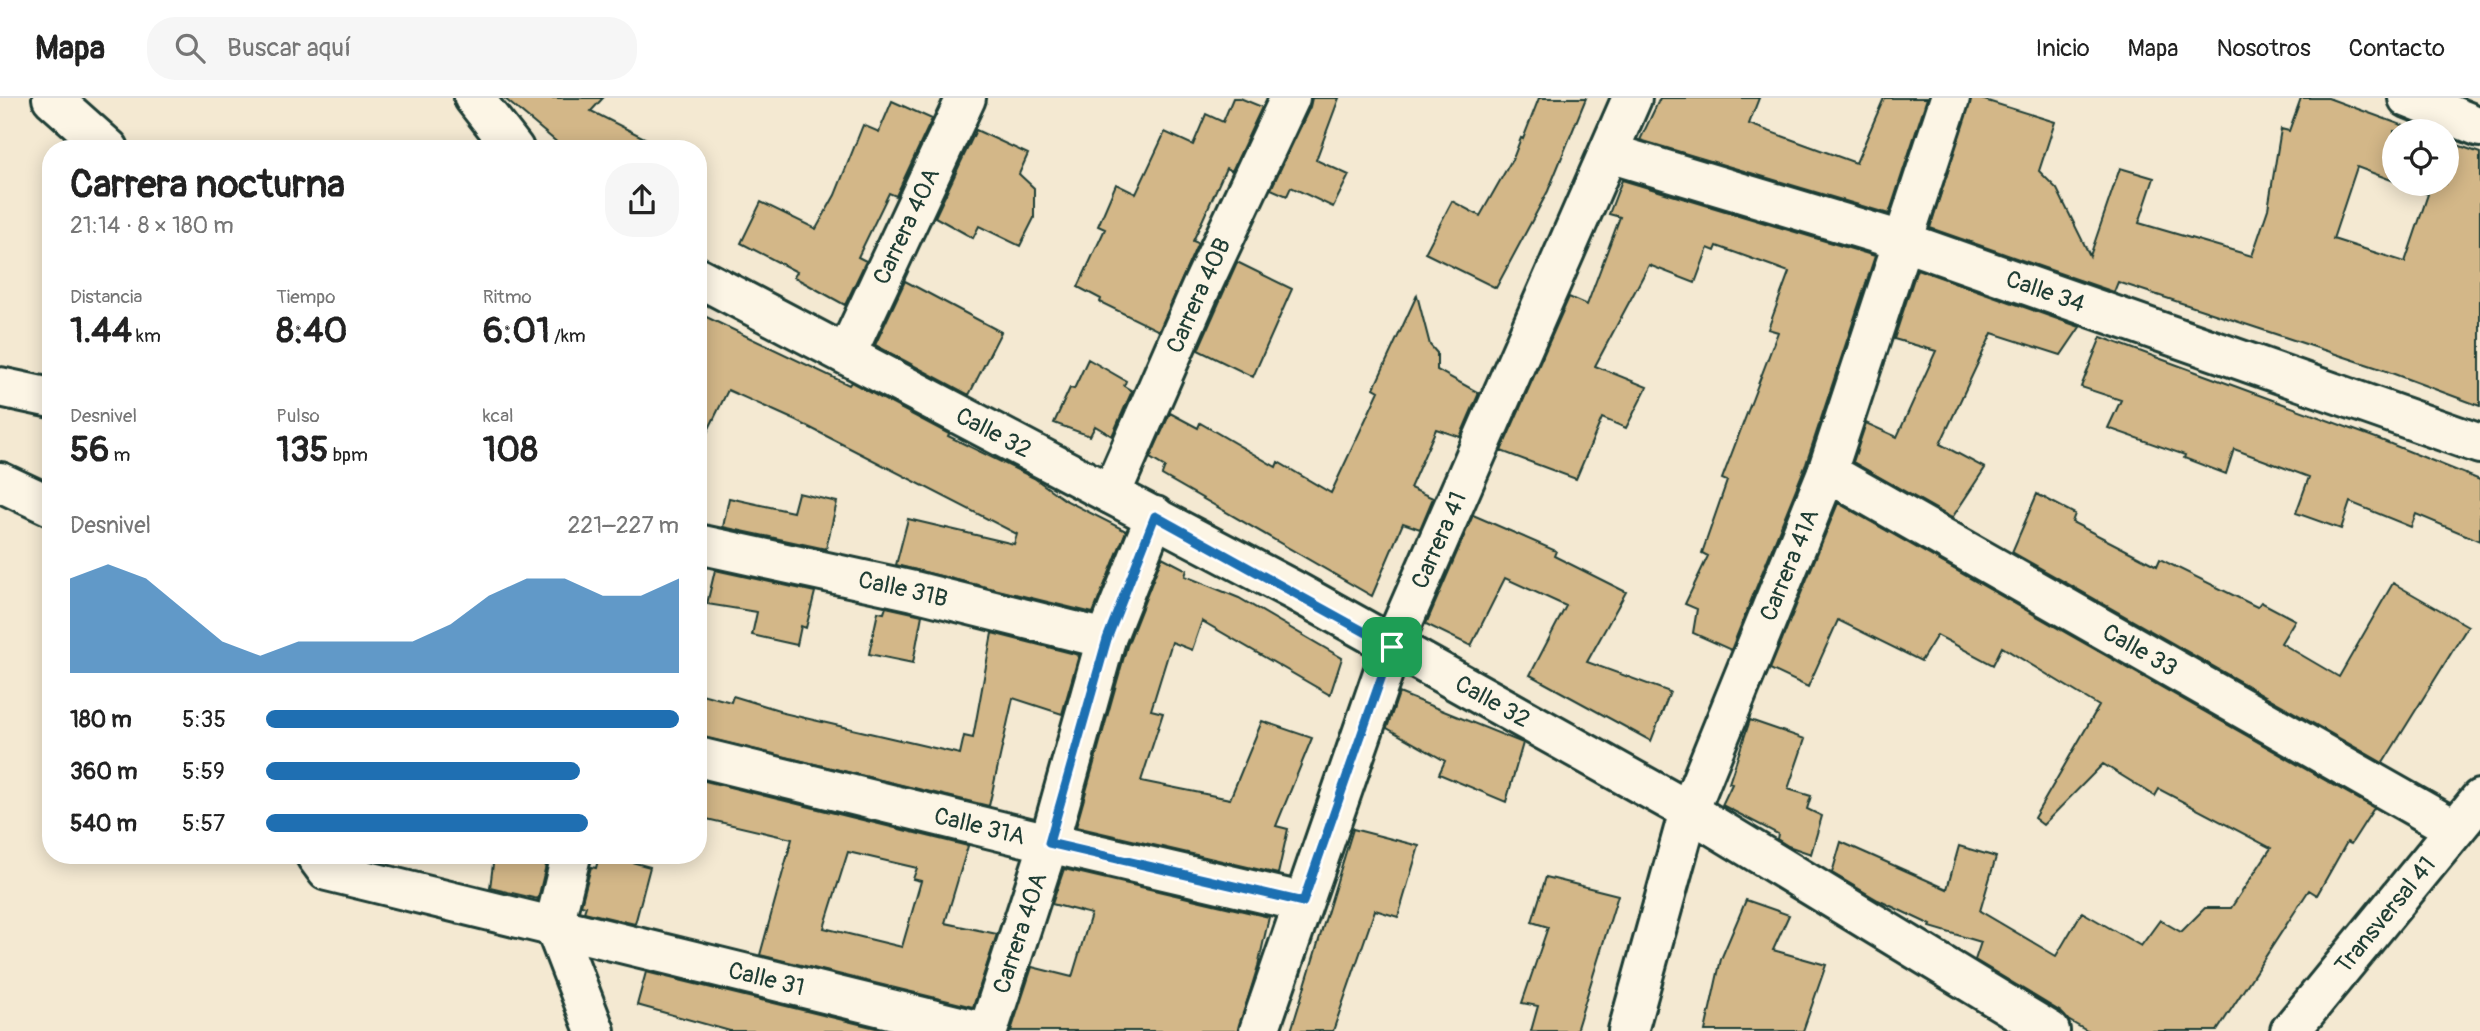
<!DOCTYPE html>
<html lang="es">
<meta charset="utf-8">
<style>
:root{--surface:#fff;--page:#f6f6f6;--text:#222;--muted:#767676;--line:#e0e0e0;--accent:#1f6fb2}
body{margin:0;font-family:Pangolin,sans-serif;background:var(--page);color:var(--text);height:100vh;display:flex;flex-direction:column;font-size:26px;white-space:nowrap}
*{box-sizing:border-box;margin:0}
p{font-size:23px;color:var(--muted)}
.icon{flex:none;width:38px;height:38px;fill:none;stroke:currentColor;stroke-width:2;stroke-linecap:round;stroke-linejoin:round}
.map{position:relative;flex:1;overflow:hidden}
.sheet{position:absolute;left:42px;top:42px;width:665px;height:724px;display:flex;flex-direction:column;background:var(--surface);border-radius:28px;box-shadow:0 4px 18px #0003}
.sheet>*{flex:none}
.controls{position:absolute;left:2382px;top:21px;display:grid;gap:14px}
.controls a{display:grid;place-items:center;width:77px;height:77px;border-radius:50%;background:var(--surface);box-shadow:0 4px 18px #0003;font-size:35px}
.pin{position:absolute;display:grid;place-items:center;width:60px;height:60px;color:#fff;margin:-30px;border-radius:14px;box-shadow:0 4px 10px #0006}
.round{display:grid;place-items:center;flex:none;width:74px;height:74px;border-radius:28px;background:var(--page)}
.summary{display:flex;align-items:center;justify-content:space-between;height:119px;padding:0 28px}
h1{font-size:38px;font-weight:800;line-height:52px}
.metrics{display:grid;grid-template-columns:repeat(3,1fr);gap:10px;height:119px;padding:7px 28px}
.metrics div{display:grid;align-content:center}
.metrics b{font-size:35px;font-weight:800}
.metrics small{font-size:19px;font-weight:400}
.metrics p{font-size:19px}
.chart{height:196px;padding:14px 28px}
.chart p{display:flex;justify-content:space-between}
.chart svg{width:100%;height:126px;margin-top:7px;fill:var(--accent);opacity:.7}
ul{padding:0 28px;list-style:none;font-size:23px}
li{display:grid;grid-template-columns:112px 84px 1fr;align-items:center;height:52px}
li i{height:18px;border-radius:9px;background:var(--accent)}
header{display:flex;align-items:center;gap:42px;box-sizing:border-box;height:98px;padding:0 35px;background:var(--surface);border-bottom:2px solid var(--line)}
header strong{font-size:33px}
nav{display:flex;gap:38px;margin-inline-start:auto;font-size:24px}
.search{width:490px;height:63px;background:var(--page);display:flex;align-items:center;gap:18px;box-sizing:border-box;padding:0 24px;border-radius:28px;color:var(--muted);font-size:26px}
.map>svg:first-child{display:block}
.building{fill:#d3b788;stroke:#1f3d34;stroke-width:2;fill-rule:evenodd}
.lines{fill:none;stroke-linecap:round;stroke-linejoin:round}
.street-casing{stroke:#1f3d34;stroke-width:44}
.secondary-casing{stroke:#1f3d34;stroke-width:44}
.street{stroke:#fcf5e5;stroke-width:38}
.secondary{stroke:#fcf5e5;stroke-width:38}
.route-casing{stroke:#fff;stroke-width:14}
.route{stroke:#1f6fb2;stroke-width:9}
.labels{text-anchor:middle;stroke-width:6;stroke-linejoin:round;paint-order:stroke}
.street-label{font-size:24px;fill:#1f3d34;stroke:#fcf5e5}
</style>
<header>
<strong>Mapa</strong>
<div class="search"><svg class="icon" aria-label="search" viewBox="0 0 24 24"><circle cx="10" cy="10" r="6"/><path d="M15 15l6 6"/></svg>Buscar aquí</div>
<nav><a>Inicio</a><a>Mapa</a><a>Nosotros</a><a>Contacto</a></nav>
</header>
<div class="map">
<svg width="2480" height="933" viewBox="0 0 2480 933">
<rect width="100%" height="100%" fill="#f4e9d2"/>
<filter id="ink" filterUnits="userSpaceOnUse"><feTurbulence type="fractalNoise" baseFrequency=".0143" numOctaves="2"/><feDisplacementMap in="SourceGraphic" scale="14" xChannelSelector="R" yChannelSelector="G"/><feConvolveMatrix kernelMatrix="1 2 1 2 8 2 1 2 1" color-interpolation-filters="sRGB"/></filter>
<g filter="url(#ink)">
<path class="building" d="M504 0H603L591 13 666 51H565Z
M1233 0H1240L1262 9 1232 73 1226 70 1193 143 1198 145 1159 233 1100 204 1101 201 1078 189 1105 131 1098 128 1116 86 1136 96 1165 34 1193 47 1206 16 1223 24Z
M1312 0H1339L1316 62 1349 77 1333 109 1291 89 1287 98 1271 91 1310 9Z
M1539 0H1586L1548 93 1496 190 1425 155 1452 103 1480 118 1514 58 1521 40 1523 41Z
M1660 0H1759L1749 26 1856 65 1884 0H1927L1889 116 1640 42Z
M1971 0H1978L2055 24 2039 73 2057 91 2090 158 2120 70 2154 80 2139 125 2252 158 2268 111 2281 31 2289 33 2301 0H2328L2418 33H2394V83L2357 69 2333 141 2405 164 2428 96 2401 86H2446V43L2480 55V308L2378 270 2118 184 2114 194 1930 130Z
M892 3 932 21 896 98 889 95 858 159 866 163 845 207 794 179 797 174 741 145 761 104 816 131 835 97 863 27 879 34Z
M976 32 1028 56 1019 76 1034 90V120L1020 148 979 128 973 140 935 119Z
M1622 82 1875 158 1806 366 1731 552 1693 535 1697 511 1685 506 1708 458 1702 455 1727 383 1722 381 1778 234 1768 231 1789 174 1717 148 1715 153 1708 150 1695 185 1649 167 1595 268 1647 289 1626 330 1602 320 1576 381 1501 353 1569 199 1587 207 1620 119 1609 116Z
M1237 164 1292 191 1253 279 1198 252Z
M1917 171 2080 229 2061 257 1992 235 1940 346 1985 370 1952 420 1853 364 1866 325 1897 339 1936 253 1894 241Z
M905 183 1001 234 969 297 875 247Z
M1417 197 1430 247 1437 255V272L1479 295 1460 339 1436 331 1410 390 1433 400 1420 431 1403 425 1372 498 1162 377 1165 369 1150 360 1170 315 1198 330 1200 325 1276 369 1278 364 1331 395 1379 293 1374 290Z
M698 215 849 287 851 284 949 336 948 338 1034 380 1065 402 1126 433 1093 515 896 467 908 421 1014 446 1017 436 797 323 728 292 698 353Z
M2101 239 2376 340 2480 382V443L2416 416 2411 429 2350 404 2341 431 2296 415 2309 379 2234 351 2226 376 2184 360 2185 357 2108 330 2121 302 2081 289Z
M1088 261 1126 283 1124 288 1132 293 1112 338 1095 328 1090 338 1054 325 1070 290 1074 291Z
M798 395 837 404 826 451 723 429 729 400 793 414Z
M2037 396 2075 416 2072 424 2157 468 2160 461 2257 509 2261 504 2295 522 2281 545 2339 579 2393 485 2468 528 2383 665 2012 454Z
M1838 405 2374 710 2351 746 2347 744 2317 797 2309 792 2217 933H2087L2068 922 2061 914 1975 862 1981 844 1930 829 1931 827 1878 802 1832 775 1841 744 1947 791 1959 748 1996 759 1980 813 2056 858 2082 814 2141 848 2160 822 2181 834 2205 810H2231L2271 750 2159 691 2155 698 2103 666 2043 727 2034 720 2099 608 2002 549 1993 567 1937 537 1921 563 1838 522 1808 589 1770 571Z
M1473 417 1556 453 1554 458 1626 494 1587 564 1670 594 1651 643 1530 577 1566 508 1505 480 1471 548 1426 526Z
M1162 459 1187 472 1185 478 1239 500 1342 560 1330 597 1202 523 1192 552 1172 544 1151 612 1163 615 1141 683 1230 701 1262 623 1312 640 1276 728 1288 731 1278 776 1076 729 1127 548Z
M715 472 815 494 806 530 801 528 797 547 752 537 757 514 707 506Z
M886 509 922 517 913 565 869 556 878 514 884 515Z
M992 535 1079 557 1062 616 1013 600 989 708 698 638V595L731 604 733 598 779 612V614L960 656 964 638 973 640Z
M1399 595 1523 645 1506 704 1439 676 1445 663 1387 630Z
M1750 622 1805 641 1788 691 1811 698 1807 711 1822 718 1811 756 1788 748 1777 741 1778 736 1722 707 1732 686 1729 685Z
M701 682 968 748 945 825 997 836 973 909 760 857 792 741 698 719V693ZM848 754 917 770 913 781 921 783 902 849 824 830Z
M1353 731 1419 748 1398 819 1375 812 1333 933H1291Z
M494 758 547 763 538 801 490 790Z
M599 758H610L650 769 635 826 584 814 586 808 581 807 591 769 596 770Z
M1064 771 1269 819 1258 868 1238 933H1011L1032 869 1072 879 1091 816 1052 806Z
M1546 779 1618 797 1576 933H1531L1538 908 1522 905 1548 829 1532 824Z
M1746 802 1789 817 1773 852 1826 867 1803 933H1705L1721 861Z
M646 874 888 933H730L637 907Z"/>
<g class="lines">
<g class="street-casing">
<g id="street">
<path d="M52 0 109 51"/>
<path d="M474 0 514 51"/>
<path d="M2408 0 2480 29"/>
<path id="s1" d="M1609 55 1902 143 2480 346"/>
<path id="s2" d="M698 179 1293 492 1689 713 2050 933"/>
<path id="s3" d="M847 255 966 0"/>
<path d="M0 289 51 300"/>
<path id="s4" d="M1827 374 2455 731"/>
<path d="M0 384 51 408"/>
<path id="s5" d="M1111 396 1201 190 1290 0"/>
<path id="s6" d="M698 446 914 493 1106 541"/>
<path id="s7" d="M698 659 1049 745 1302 804"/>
<path id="s8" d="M316 758 327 773 980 933"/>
<path d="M571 758 554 827 595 933"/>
<path id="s9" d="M988 933 1049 745 1106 541 1155 418"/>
<path id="s10" d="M1259 933 1392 549 1632 0"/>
<path id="s11" d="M1628 933 1689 713 1827 374 1950 0"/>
</g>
</g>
<g class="secondary-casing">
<g id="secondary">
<path id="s12" d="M2290 933 2480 701"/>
</g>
</g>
<use href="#street" class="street"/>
<use href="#secondary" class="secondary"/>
</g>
</g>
<g class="lines" filter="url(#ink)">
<g class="route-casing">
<path id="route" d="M1155 418 1392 549 1303 804 1049 745 1107 541Z"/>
</g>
<use href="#route" class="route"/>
</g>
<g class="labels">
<g class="street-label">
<text dy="8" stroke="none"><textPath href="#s3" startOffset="140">Carrera 40A</textPath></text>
<text dy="8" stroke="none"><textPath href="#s1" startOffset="458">Calle 34</textPath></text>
<text dy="8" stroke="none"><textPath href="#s5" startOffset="217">Carrera 40B</textPath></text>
<text dy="8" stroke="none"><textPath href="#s2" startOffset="334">Calle 32</textPath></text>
<text dy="8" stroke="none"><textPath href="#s10" startOffset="523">Carrera 41</textPath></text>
<text dy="8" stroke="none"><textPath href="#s11" startOffset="494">Carrera 41A</textPath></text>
<text dy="8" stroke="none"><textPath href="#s6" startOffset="210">Calle 31B</textPath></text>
<text dy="8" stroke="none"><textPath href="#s4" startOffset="360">Calle 33</textPath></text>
<text dy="8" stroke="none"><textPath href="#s2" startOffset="901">Calle 32</textPath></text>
<text dy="8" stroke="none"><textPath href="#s7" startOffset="290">Calle 31A</textPath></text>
<text dy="8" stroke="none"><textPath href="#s12" startOffset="150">Transversal 41</textPath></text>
<text dy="8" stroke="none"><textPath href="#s9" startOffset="103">Carrera 40A</textPath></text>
<text dy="8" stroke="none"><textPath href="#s8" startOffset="471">Calle 31</textPath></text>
</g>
</g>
</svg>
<div class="controls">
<a><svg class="icon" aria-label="locate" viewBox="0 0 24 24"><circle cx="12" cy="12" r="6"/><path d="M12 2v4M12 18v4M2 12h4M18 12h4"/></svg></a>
</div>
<div class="pin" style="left:1392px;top:549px;background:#1e9e55"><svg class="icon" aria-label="arrive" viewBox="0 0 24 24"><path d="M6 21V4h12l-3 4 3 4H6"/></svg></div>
<section class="sheet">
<div class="summary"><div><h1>Carrera nocturna</h1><p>21:14 · 8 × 180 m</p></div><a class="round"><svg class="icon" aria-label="share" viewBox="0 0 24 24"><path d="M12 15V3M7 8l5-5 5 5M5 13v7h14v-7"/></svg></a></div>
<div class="metrics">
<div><p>Distancia</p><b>1.44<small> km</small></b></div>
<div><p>Tiempo</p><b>8:40</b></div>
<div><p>Ritmo</p><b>6:01<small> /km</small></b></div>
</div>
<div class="metrics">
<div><p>Desnivel</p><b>56<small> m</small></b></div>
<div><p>Pulso</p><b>135<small> bpm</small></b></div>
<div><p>kcal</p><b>108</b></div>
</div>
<div class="chart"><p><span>Desnivel</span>221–227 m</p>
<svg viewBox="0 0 160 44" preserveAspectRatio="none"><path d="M0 44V11L10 6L20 11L30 22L40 33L50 38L60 33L70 33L80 33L90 33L100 27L110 17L120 11L130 11L140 17L150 17L160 11V44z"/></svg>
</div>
<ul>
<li><b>180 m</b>5:35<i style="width:100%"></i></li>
<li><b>360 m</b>5:59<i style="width:76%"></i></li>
<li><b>540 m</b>5:57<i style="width:78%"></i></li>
</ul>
</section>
</div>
